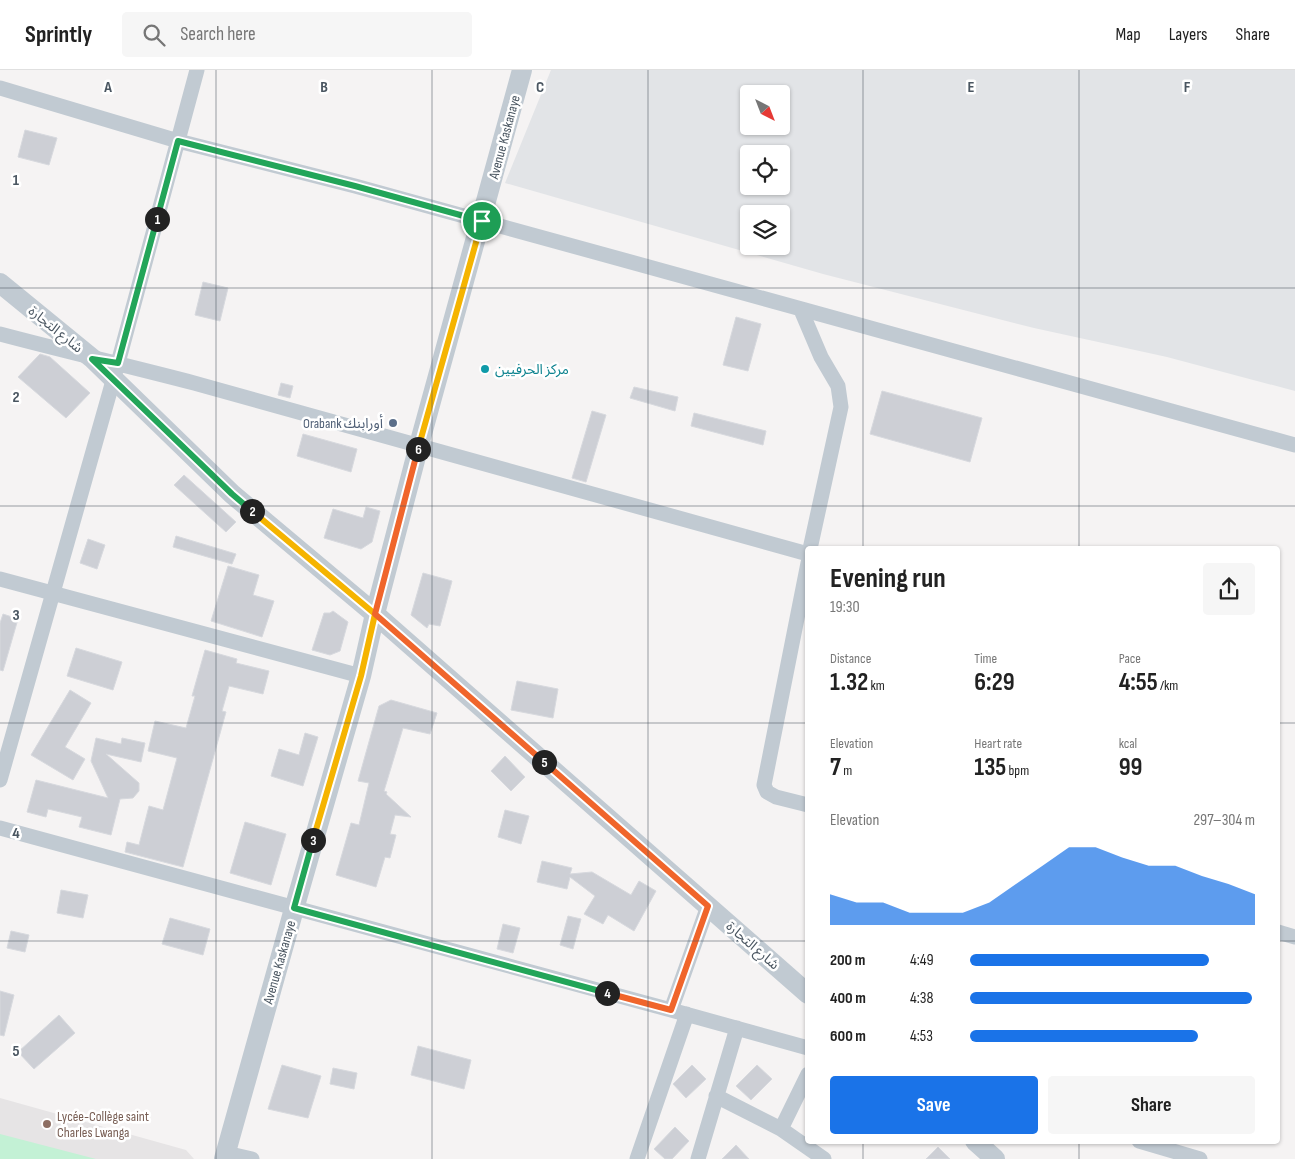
<!DOCTYPE html>
<meta charset="utf-8">
<style>
:root{--surface:#fff;--page:#f6f6f6;--text:#222;--muted:#767676;--line:#e0e0e0;--accent:#1a73e8}
body{margin:0;font-family:"Sofia Sans Condensed","Noto Sans Arabic",sans-serif;background:var(--page);color:var(--text);height:100vh;display:flex;flex-direction:column;font-size:19px;white-space:nowrap}
*{box-sizing:border-box;margin:0}
p{font-size:16px;color:var(--muted)}
.icon{flex:none;width:28px;height:28px;fill:none;stroke:currentColor;stroke-width:2;stroke-linecap:round;stroke-linejoin:round}
.map{position:relative;flex:1;overflow:hidden}
.side{position:absolute;left:805px;top:476px;width:475px;height:598px;display:flex;flex-direction:column;background:var(--surface);border-radius:5px;box-shadow:0 1px 4px #0004}
.side>*{flex:none}
.needle{width:32px;rotate:138deg}
.tools{position:absolute;left:740px;top:15px;display:grid;gap:10px}
.tools a{display:grid;place-items:center;width:50px;height:50px;border-radius:5px;background:var(--surface);box-shadow:0 1px 4px #0004;font-size:25px}
.pin{position:absolute;display:grid;place-items:center;width:42px;height:42px;color:#fff;margin:-21px;border:2px solid #fff;border-radius:50%;box-shadow:0 1px 5px #0007}
.km{position:absolute;width:25px;height:25px;margin:-12px;border-radius:50%;background:#222;color:#fff;font-size:14px;line-height:25px;text-align:center}
.round{display:grid;place-items:center;flex:none;width:52px;height:52px;border-radius:5px;background:var(--page)}
.overview{display:flex;align-items:center;justify-content:space-between;height:85px;padding:0 25px}
h1{font-size:28px;font-weight:700;line-height:38px}
.figures{display:grid;grid-template-columns:repeat(3,1fr);gap:8px;height:85px;padding:5px 25px}
.figures div{display:grid;align-content:center}
.figures b{font-size:25px;font-weight:700}
.figures small{font-size:14px;font-weight:400}
.figures p{font-size:14px}
.chart{height:140px;padding:10px 25px}
.chart p{display:flex;justify-content:space-between}
.chart svg{width:100%;height:90px;margin-top:5px;fill:var(--accent);opacity:.7}
.primary-button{display:flex;gap:10px;margin-top:auto;padding:10px 25px}
.primary-button a{flex:1;height:58px;border-radius:5px;background:var(--accent);color:#fff;font-size:20px;font-weight:700;line-height:58px;text-align:center}
.primary-button a+a{background:var(--page);color:var(--text)}
ul{padding:0 25px;list-style:none;font-size:16px}
li{display:grid;grid-template-columns:80px 60px 1fr;align-items:center;height:38px}
li i{height:12px;border-radius:6px;background:var(--accent)}
header{display:flex;align-items:center;gap:30px;box-sizing:border-box;height:70px;padding:0 25px;background:var(--surface);border-bottom:1px solid var(--line)}
header strong{font-size:24px}
nav{display:flex;gap:28px;margin-inline-start:auto;font-size:18px}
.search{width:350px;height:45px;background:var(--page);display:flex;align-items:center;gap:12px;box-sizing:border-box;padding:0 18px;border-radius:5px;color:var(--muted);font-size:19px}
.map>svg:first-child{display:block}
.education{fill:#e6e4e5}
.airport{fill:#e2e4e7;fill-rule:evenodd}
.green{fill:#c3f1d5}
.building{fill:#cdcfd5;stroke:#d7d9de}
.lines{fill:none;stroke-linecap:round;stroke-linejoin:round}
.minor{stroke:#c1cad2;stroke-width:15}
.tertiary{stroke:#c1cad2;stroke-width:20}
.split-1-casing{stroke:#fff;stroke-width:10}
.split-2-casing{stroke:#fff;stroke-width:10}
.split-3-casing{stroke:#fff;stroke-width:10}
.split-4-casing{stroke:#fff;stroke-width:10}
.split-5-casing{stroke:#fff;stroke-width:10}
.split-6-casing{stroke:#fff;stroke-width:10}
.split-7-casing{stroke:#fff;stroke-width:10}
.split-1{stroke:#22a559;stroke-width:6}
.split-2{stroke:#22a559;stroke-width:6}
.split-3{stroke:#f5b400;stroke-width:6}
.split-4{stroke:#22a559;stroke-width:6}
.split-5{stroke:#f0652b;stroke-width:6}
.split-6{stroke:#f0652b;stroke-width:6}
.split-7{stroke:#f5b400;stroke-width:6}
.grid{fill:none;stroke:#4a5661;stroke-width:1;stroke-opacity:0.55}
.culture-dot{fill:#0f9aa8;stroke:#fff;stroke-width:2}
.service-dot{fill:#5c6f8a;stroke:#fff;stroke-width:2}
.education-dot{fill:#8d6e63;stroke:#fff;stroke-width:2}
.labels{text-anchor:middle;stroke-width:5;stroke-linejoin:round;paint-order:stroke}
.street-label{font-size:14px;fill:#4a5661;stroke:#fff}
.culture-label{font-size:14px;fill:#0d838f;stroke:#fff;text-anchor:start}
.service-label{font-size:14px;fill:#4e5e75;stroke:#fff;text-anchor:end}
.education-label{font-size:14px;fill:#785e54;stroke:#fff;text-anchor:start}
.grid-label{font-size:16px;text-anchor:middle;font-weight:bold;fill:#4a5661;stroke:#fff;stroke-width:5;stroke-linejoin:round;paint-order:stroke}
</style>
<header>
<strong>Sprintly</strong>
<div class="search"><svg class="icon" aria-label="search" viewBox="0 0 24 24"><circle cx="10" cy="10" r="6"/><path d="M15 15l6 6"/></svg>Search here</div>
<nav><a>Map</a><a>Layers</a><a>Share</a></nav>
</header>
<div class="map">
<svg width="1295" height="1089" viewBox="0 0 1295 1089">
<rect width="100%" height="100%" fill="#f5f3f3"/>
<path class="education" d="M0 1028 186 1080 194 1089H0Z"/>
<path class="airport" d="M551 0H1295V321L1167 287 1034 258 823 204 505 113ZM749 24H781V56H749ZM749 84H781V116H749ZM749 144H781V176H749Z"/>
<path class="green" d="M0 1064 96 1089H0Z"/>
<path class="building" d="M25 60 57 68 49 95 18 87Z
M203 212 228 218 220 251 195 245Z
M736 247 761 254 748 301 723 295Z
M40 284 50 287 90 323 66 348 18 307Z
M281 313 293 316 290 328 278 325Z
M634 317 678 327 675 341 630 328Z
M882 321 982 348 970 392 870 364Z
M592 341 606 345 586 412 572 408Z
M694 343 766 361 763 375 691 356Z
M303 364 357 379 351 402 297 386Z
M184 405 236 452 226 462 174 415Z
M366 437 380 441 372 472 361 479 324 468 333 439 363 448Z
M176 466 236 484 232 494 173 477Z
M88 469 105 475 97 499 80 493Z
M228 496 259 505 253 525 274 531 262 567 211 551Z
M423 503 452 511 440 556 429 554 427 558 411 545Z
M333 541 348 552 340 581 330 585 312 580 324 543H330Z
M3 544 18 549 3 601 0 600V553Z
M76 578 122 592 113 620 67 606Z
M205 580 237 589 236 593 269 601 263 624 229 616 222 641 226 642 183 797 125 782 127 772 139 775 149 736 163 740 177 688 148 681 155 651 186 658 195 626H192Z
M517 611 558 619 553 648 511 640Z
M70 620 91 633 65 677 85 689 73 710 31 685Z
M391 630 437 643 430 664 403 658 384 721 387 722 386 724 411 747 395 745 390 764 396 765 390 788 385 787 376 817 336 805 351 753 359 755 369 713 358 711 379 636Z
M305 663 318 667 303 716 271 706 279 679 299 685Z
M96 668 121 674 122 668 145 673 141 692 106 684 139 713V721L133 728 120 729 111 765 79 757 82 747 48 739 46 747 27 742 36 710 108 728 91 691Z
M505 686 525 707 511 721 491 701Z
M505 740 529 746 521 774 498 767Z
M245 752 286 764 271 815 230 803Z
M542 791 572 798 570 804 592 802 631 825 639 811 656 821 634 861 608 845 603 854 584 844 595 826 570 807 567 819 537 812Z
M61 820 88 825 83 848 57 843Z
M568 846 581 849 573 879 560 875Z
M170 848 210 859 203 885 162 874Z
M503 854 520 858 513 883 497 879Z
M11 861 29 865 25 882 7 878Z
M0 921 14 925 4 966 0 965Z
M59 945 75 963 34 999 18 982Z
M418 976 471 990 464 1019 411 1005Z
M282 995 321 1006 308 1048 268 1039Z
M692 995 706 1009 686 1028 673 1014Z
M757 995 772 1009 751 1030 736 1016Z
M333 998 357 1003 354 1019 330 1014Z
M675 1057 689 1071 672 1089H665L654 1079Z
M736 1075 749 1089H722Z
M938 1077 950 1089H926Z"/>
<g class="lines">
<path class="minor" d="M0 18 178 71 355 116 1295 375
M801 240 821 287 838 316 841 337 810 479
M0 264C64 281 129 296 194 313L808 484
M808 493 764 715 767 722 776 727 808 735
M0 509 361 606
M0 710 118 293 197 0
M0 758 671 940 808 978
M1278 862 1295 867
M671 940 708 836
M716 1026 781 1059 824 1089
M781 1059 808 1004
M1139 1071 1200 1089
M226 1083 252 1089
M637 1089 687 944
M698 1089 737 958"/>
<path class="tertiary" d="M0 213 93 289 232 424 375 544 808 924
M975 1071 995 1089
M224 1089 294 839 361 606 375 544 419 375 522 0"/>
</g>
<g class="lines">
<g class="split-1-casing">
<path id="split-1" d="M157 149 178 71 355 116 482 151"/>
</g>
<g class="split-2-casing">
<path id="split-2" d="M157 149 118 293 92 289 232 424 252 441"/>
</g>
<g class="split-3-casing">
<path id="split-3" d="M252 441 375 544 361 606 313 770"/>
</g>
<g class="split-4-casing">
<path id="split-4" d="M313 770 294 838 607 923"/>
</g>
<g class="split-5-casing">
<path id="split-5" d="M544 692 708 836 671 940 607 923"/>
</g>
<g class="split-6-casing">
<path id="split-6" d="M418 379 375 544 544 692"/>
</g>
<g class="split-7-casing">
<path id="split-7" d="M418 379 482 151"/>
</g>
<use href="#split-1" class="split-1"/>
<use href="#split-2" class="split-2"/>
<use href="#split-3" class="split-3"/>
<use href="#split-4" class="split-4"/>
<use href="#split-5" class="split-5"/>
<use href="#split-6" class="split-6"/>
<use href="#split-7" class="split-7"/>
</g>
<path class="grid" d="M216 0V1089M432 0V1089M648 0V1089M863 0V479M1079 0V479M0 218H1295M0 436H1295M0 653H808M1278 653H1295M0 871H808M1278 871H1295M863 1071V1089M1079 1071V1089"/>
<circle class="culture-dot" cx="485" cy="299" r="5"/>
<circle class="service-dot" cx="393" cy="353" r="5"/>
<circle class="education-dot" cx="47" cy="1054" r="5"/>
<g class="labels">
<g class="street-label">
<text transform="translate(504 67) rotate(-75)" y="5">Avenue Kaskanaye</text>
<text transform="translate(56 259) rotate(39)" y="5">شارع التجارة</text>
<text transform="translate(753 875) rotate(41)" y="5">شارع التجارة</text>
<text transform="translate(279 892) rotate(-74)" y="5">Avenue Kaskanaye</text>
</g>
<g class="culture-label">
<text x="495" y="304">مركز الحرفيين</text>
</g>
<g class="service-label">
<text x="383" y="358">Orabank أورابنك</text>
</g>
<g class="education-label">
<text x="57" y="1051">Lycée-Collège saint<tspan x="57" dy="16">Charles Lwanga</tspan></text>
</g>
</g>
<g class="grid-label">
<text x="108" y="22">A</text>
<text x="324" y="22">B</text>
<text x="540" y="22">C</text>
<text x="971" y="22">E</text>
<text x="1187" y="22">F</text>
<text x="16" y="115">1</text>
<text x="16" y="332">2</text>
<text x="16" y="550">3</text>
<text x="16" y="768">4</text>
<text x="16" y="986">5</text>
</g>
</svg>
<div class="tools">
<a><svg class="needle" viewBox="-14 -14 28 28"><path d="M0-13l5 13h-10z" fill="#e53935"/><path d="M0 13l5-13h-10z" fill="#767676"/></svg></a>
<a><svg class="icon" aria-label="locate" viewBox="0 0 24 24"><circle cx="12" cy="12" r="6"/><path d="M12 2v4M12 18v4M2 12h4M18 12h4"/></svg></a>
<a><svg class="icon" aria-label="layers" viewBox="0 0 24 24"><path d="M12 4l9 5-9 5-9-5zM3 14l9 5 9-5"/></svg></a>
</div>
<div class="pin" style="left:482px;top:151px;background:#1e9e55"><svg class="icon" aria-label="arrive" viewBox="0 0 24 24"><path d="M6 21V4h12l-3 4 3 4H6"/></svg></div>
<b class="km" style="left:157px;top:149px">1</b>
<b class="km" style="left:252px;top:441px">2</b>
<b class="km" style="left:313px;top:770px">3</b>
<b class="km" style="left:607px;top:923px">4</b>
<b class="km" style="left:544px;top:692px">5</b>
<b class="km" style="left:418px;top:379px">6</b>
<section class="side">
<div class="overview"><div><h1>Evening run</h1><p>19:30</p></div><a class="round"><svg class="icon" aria-label="share" viewBox="0 0 24 24"><path d="M12 15V3M7 8l5-5 5 5M5 13v7h14v-7"/></svg></a></div>
<div class="figures">
<div><p>Distance</p><b>1.32<small> km</small></b></div>
<div><p>Time</p><b>6:29</b></div>
<div><p>Pace</p><b>4:55<small> /km</small></b></div>
</div>
<div class="figures">
<div><p>Elevation</p><b>7<small> m</small></b></div>
<div><p>Heart rate</p><b>135<small> bpm</small></b></div>
<div><p>kcal</p><b>99</b></div>
</div>
<div class="chart"><p><span>Elevation</span>297–304 m</p>
<svg viewBox="0 0 160 44" preserveAspectRatio="none"><path d="M0 44V29L10 33L20 33L30 38L40 38L50 38L60 33L70 24L80 15L90 6L100 6L110 11L120 15L130 15L140 20L150 24L160 29V44z"/></svg>
</div>
<ul>
<li><b>200 m</b>4:49<i style="width:84%"></i></li>
<li><b>400 m</b>4:38<i style="width:99%"></i></li>
<li><b>600 m</b>4:53<i style="width:80%"></i></li>
</ul>
<div class="primary-button"><a>Save</a><a>Share</a></div>
</section>
</div>
